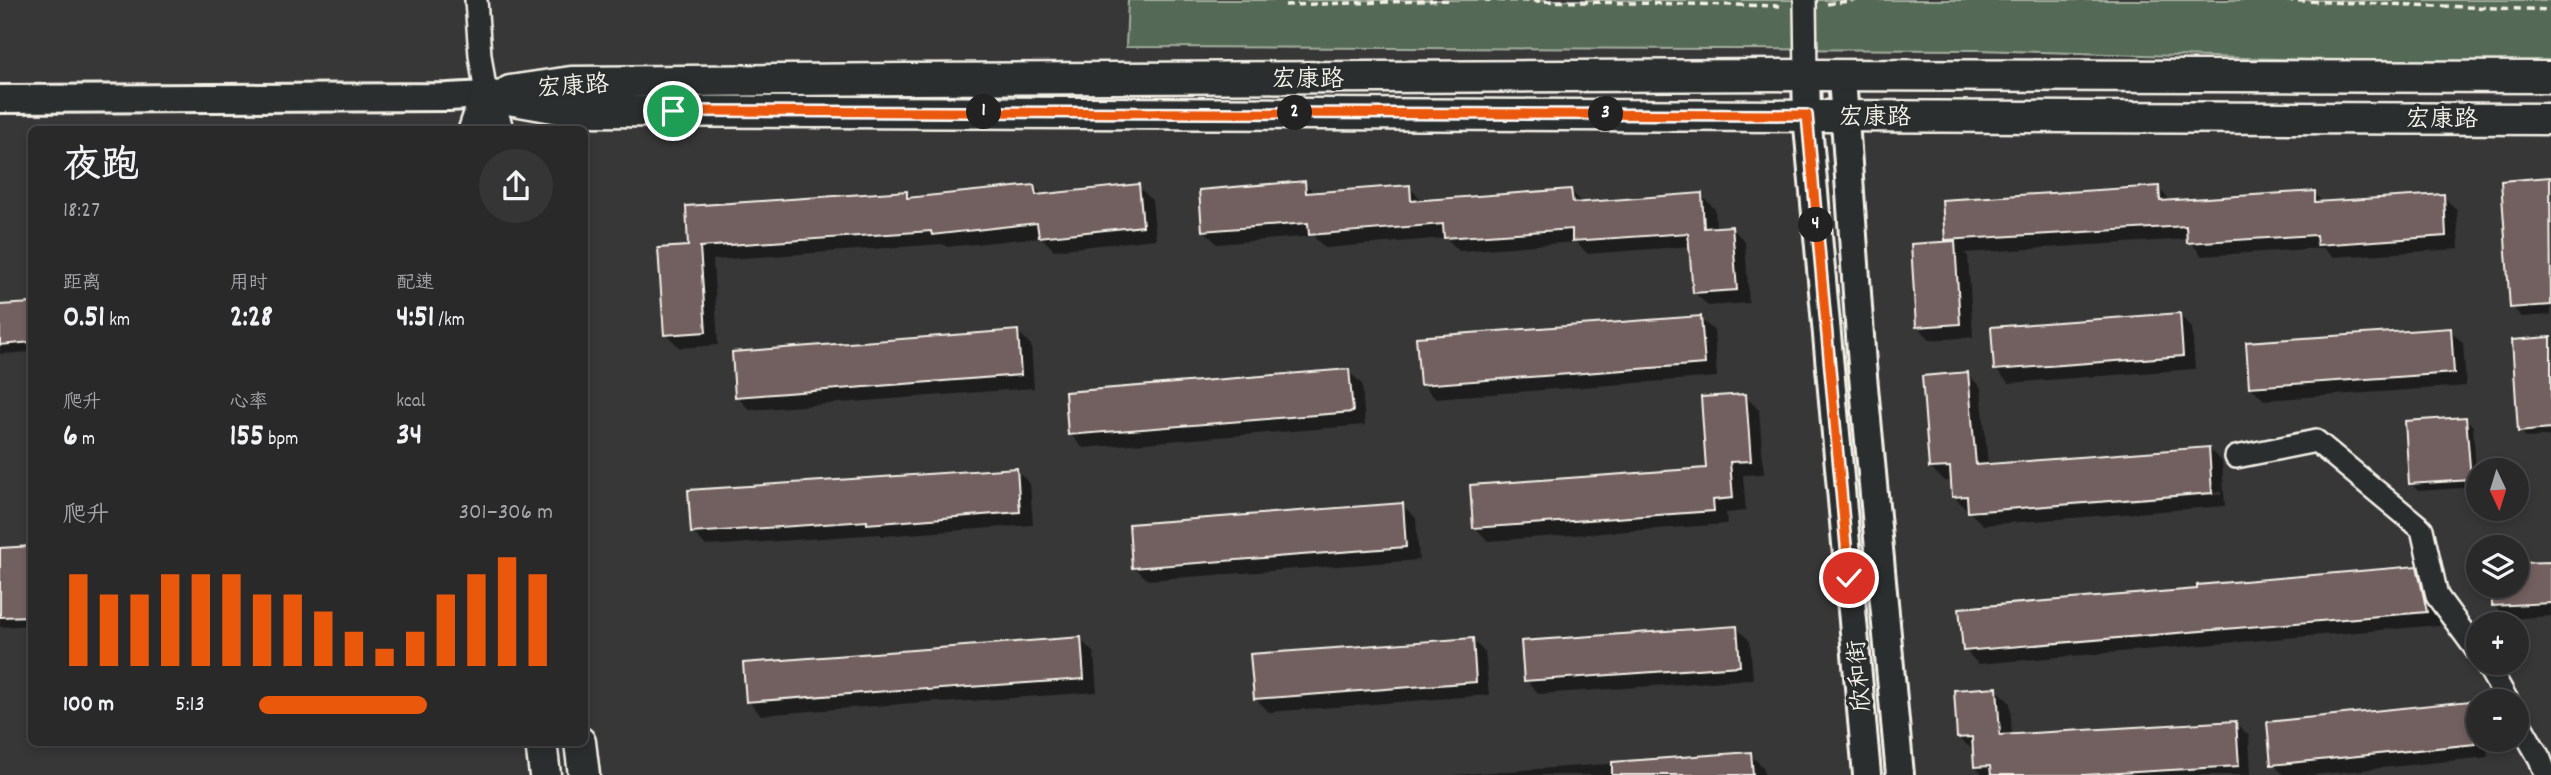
<!DOCTYPE html>
<html lang="zh">
<meta charset="utf-8">
<style>
:root{--surface:#2a292a;--page:#363536;--text:#f1f3f6;--muted:#a5a6a8;--line:#464547;--accent:#ea580c}
body{margin:0;font-family:Dekko,"LXGW WenKai TC",sans-serif;background:var(--page);color:var(--text);height:100vh;display:flex;flex-direction:column;font-size:26px;white-space:nowrap}
*{box-sizing:border-box;margin:0}
p{font-size:23px;color:var(--muted)}
.icon{flex:none;width:38px;height:38px;fill:none;stroke:currentColor;stroke-width:2;stroke-linecap:round;stroke-linejoin:round}
.map{position:relative;flex:1;overflow:hidden}
.panel{position:absolute;left:28px;top:126px;width:560px;height:620px;display:flex;flex-direction:column;background:var(--surface);border-radius:10px;box-shadow:0 4px 10px #0003,0 0 0 2px var(--line)}
.panel>*{flex:none}
.needle{width:46px;rotate:176deg}
.tools{position:absolute;left:2466px;top:458px;display:grid;gap:14px}
.tools a{display:grid;place-items:center;width:63px;height:63px;border-radius:50%;background:var(--surface);box-shadow:0 4px 10px #0003,0 0 0 2px var(--line);font-size:35px}
.pin{position:absolute;display:grid;place-items:center;width:60px;height:60px;color:#fff;margin:-30px;border:4px solid #fff;border-radius:50%;box-shadow:0 2px 7px #0007}
.km{position:absolute;width:35px;height:35px;margin:-18px;border-radius:50%;background:#222;color:#fff;font-size:19px;line-height:35px;text-align:center}
.round{display:grid;place-items:center;flex:none;width:74px;height:74px;border-radius:37px;background:var(--page)}
.headline{display:flex;align-items:center;justify-content:space-between;height:119px;padding:0 35px}
h1{font-size:38px;font-weight:800;line-height:52px}
.figures{display:grid;grid-template-columns:repeat(3,1fr);gap:10px;height:119px;padding:7px 35px}
.figures div{display:grid;align-content:center}
.figures b{font-size:30px;font-weight:800}
.figures small{font-size:19px;font-weight:400}
.figures p{font-size:19px}
.chart{height:196px;padding:14px 35px}
.chart p{display:flex;justify-content:space-between}
.chart svg{width:100%;height:126px;margin-top:7px;stroke:var(--accent);stroke-width:6}
ul{padding:0 35px;list-style:none;font-size:23px}
li{display:grid;grid-template-columns:112px 84px 1fr;align-items:center;height:52px}
li i{height:18px;border-radius:9px;background:var(--accent)}
.map>svg:first-child{display:block}
.green{fill:#556a56;stroke:#a4ae9f;stroke-width:2}
.shadow{fill:#0007;fill-rule:evenodd}
.building{fill:#725f5f;stroke:#f4f1e8;stroke-width:2}
.lines{fill:none;stroke-linecap:round;stroke-linejoin:round}
.minor-casing{stroke:#f4f1e8;stroke-width:26}
.tertiary-casing{stroke:#f4f1e8;stroke-width:32}
.secondary-casing{stroke:#f4f1e8;stroke-width:35}
.path{stroke:#f4f1e8;stroke-width:3.5;stroke-dasharray:7 5;stroke-linecap:butt}
.minor{stroke:#2a2d2e;stroke-width:21}
.tertiary{stroke:#2a2d2e;stroke-width:26}
.secondary{stroke:#2a2d2e;stroke-width:30}
.route-casing{stroke:#fff;stroke-width:14}
.route{stroke:#ea580c;stroke-width:9}
.labels{text-anchor:middle;stroke-width:6;stroke-linejoin:round;paint-order:stroke}
.street-label{font-size:24px;fill:#f4f1e8;stroke:#2a2d2e}
</style>
<div class="map">
<svg width="2551" height="775" viewBox="0 0 2551 775">
<rect width="100%" height="100%" fill="#383738"/>
<filter id="ink" filterUnits="userSpaceOnUse"><feTurbulence type="fractalNoise" baseFrequency=".0143" numOctaves="2"/><feDisplacementMap in="SourceGraphic" scale="14" xChannelSelector="R" yChannelSelector="G"/><feConvolveMatrix kernelMatrix="1 2 1 2 8 2 1 2 1" color-interpolation-filters="sRGB"/></filter>
<g filter="url(#ink)">
<path class="green" d="M1128 0H2551V67L1977 50 1126 47Z"/>
<path class="shadow" d="M2549 179 2551 315 2522 317 2512 307Z
M1304 183 1316 194 1409 187 1424 202 1571 191 1584 204 1701 195 1715 209 1716 229 1731 228 1745 241 1749 303 1708 306 1694 292 1691 246 1588 254 1576 242 1459 251 1446 238 1325 248 1313 236 1217 244 1204 230Z
M1138 186 1152 200 1156 239 1054 250 1041 237 947 247 943 244 713 260 718 345 680 348 666 334 690 248 906 193 913 199 1034 187 1044 196Z
M2158 188 2172 202 2314 193 2325 204 2443 196 2457 210 2459 249 2332 257 2323 248 2202 256 2188 239 1964 253 1968 256 1973 337 1931 340 1917 326 1950 243 1946 239Z
M32 305V352L0 354V307Z
M2179 314 2192 328 2195 369 2009 383 1996 370Z
M1700 318 1714 331 1717 377 1435 398 1422 384Z
M2450 330 2463 343 2466 386 2264 400 2251 387Z
M1017 331 1031 345 1034 388 750 410 737 397Z
M2551 339V436L2527 438 2520 431Z
M1348 371 1362 384 1365 425 1083 448 1070 434Z
M1968 374 1981 388 1988 466 2208 448 2222 462 2225 506 1983 525 1954 497 1953 481H1944L1931 468ZM2221 491V494L1980 513V509Z
M1745 396 1759 410 1764 474 1743 475 1746 511 1726 513 1727 524 1488 541 1475 527 1708 469Z
M2466 419 2473 426 2477 487 2418 491 2411 483Z
M1016 470 1030 484 1033 525 882 536 880 534 706 546 693 532Z
M1402 505 1416 518 1419 560 1148 580 1134 567Z
M32 548V625L0 627V549Z
M2551 564V616L2507 619 2494 605 2516 586Z
M2416 568 2430 582 2440 625 1978 664 1965 650 2199 591Z
M1737 628 1750 641 1753 679 1539 694 1526 680Z
M1080 639 1094 653 1097 692 942 703 939 701 761 715 748 701Z
M1472 639 1485 653 1489 695 1269 712 1255 698Z
M1997 689 2010 703 2012 736 2235 722 2249 736 2251 775H1984L1975 767 1974 751 1959 738Z
M2470 703 2478 711V740H2486L2488 757 2313 775H2284L2273 764Z
M1750 754 1764 768V775H1453Z"/>
<path class="building" d="M2550 177 2551 305 2510 308 2501 181Z
M1305 181 1306 193 1410 185 1411 201 1571 189 1573 203 1702 193 1704 228 1732 226 1737 290 1693 293 1688 233 1572 241V229L1444 238 1443 224 1309 235 1308 223 1202 231 1199 190Z
M1139 184 1143 226 1039 237 1037 223 932 235 931 231 700 247 706 332 664 335 658 248 688 246 686 206 907 191V198L1034 185 1036 195Z
M2159 186 2160 201 2315 191V202L2444 194 2446 236 2317 245 2316 235 2187 243 2186 226 1945 240 1942 200Z
M1955 241 1960 324 1916 327 1911 244Z
M32 303V342L0 345V305Z
M2180 313 2183 356 1994 370 1991 327Z
M1701 316 1705 364 1420 385 1416 337Z
M2451 328 2454 373 2249 387 2246 342Z
M1018 330 1021 375 735 397 732 352Z
M2551 337V429L2518 432 2512 340Z
M1349 369 1353 412 1068 435 1065 392Z
M1968 372 1976 465 2209 447 2212 493 1968 512 1967 496 1952 497 1950 467 1929 468 1922 376Z
M1746 394 1751 461 1730 462 1733 498 1713 500 1714 511 1473 528 1470 485 1706 468 1701 397Z
M2466 417 2471 480 2409 484 2405 421Z
M1017 468 1020 512 867 524V521L691 533 688 490Z
M1403 503 1406 547 1132 568 1129 524Z
M32 546V616L0 617V548Z
M2551 562V603L2492 606 2491 586H2516V563Z
M2417 566 2427 612 1963 651 1959 608 2197 589V585Z
M1737 626 1740 666 1524 681 1521 641Z
M1081 637 1084 679 927 690 926 688 746 702 743 663Z
M1473 638 1476 682 1254 699 1250 654Z
M1997 687 2000 735 2236 721 2239 766 2084 775H1991L1990 766 1974 767 1972 737 1957 738 1954 690Z
M2470 701 2475 744 2271 765 2267 722Z
M1751 752 1753 775H1612V762Z"/>
<g class="lines">
<g class="minor-casing">
<path id="minor" d="M476 0 480 55 486 95
M1805 0 1806 75
M2236 457 2316 441 2422 529 2437 596 2478 652
M2486 663 2508 702
M2516 717 2540 759 2546 775"/>
</g>
<g class="tertiary-casing">
<path id="tertiary" d="M1806 75 1807 115 1867 775
M1842 77 1862 365 1900 775
M0 99 448 97 486 95"/>
</g>
<g class="secondary-casing">
<path id="secondary" d="M510 91 571 82 906 79 1806 75 2551 77
M486 95 576 111 2551 119
M474 130 486 95 498 130
M541 742 545 775
M580 742 584 775"/>
</g>
<path class="path" d="M1485 0 1784 6
M2274 0 2551 10
M1827 4 1856 0
M1285 5 1453 0"/>
<use href="#minor" class="minor"/>
<use href="#tertiary" class="tertiary"/>
<use href="#secondary" class="secondary"/>
</g>
</g>
<g class="lines" filter="url(#ink)">
<g class="route-casing">
<path id="route" d="M673 111 1807 115 1849 578"/>
</g>
<use href="#route" class="route"/>
</g>
<g class="labels">
<g class="street-label">
<text x="1308" y="86">宏康路</text>
<text transform="translate(573 85) rotate(-4)" y="8">宏康路</text>
<text x="1875" y="124">宏康路</text>
<text x="2442" y="126">宏康路</text>
<text transform="translate(1858 676) rotate(-95)" y="8">欣和街</text>
</g>
</g>
</svg>
<div class="tools">
<a><svg class="needle" viewBox="-14 -14 28 28"><path d="M0-13l5 13h-10z" fill="#e53935"/><path d="M0 13l5-13h-10z" fill="#a5a6a8"/></svg></a>
<a><svg class="icon" aria-label="layers" viewBox="0 0 24 24"><path d="M12 4l9 5-9 5-9-5zM3 14l9 5 9-5"/></svg></a>
<a>+</a>
<a>−</a>
</div>
<div class="pin" style="left:673px;top:111px;background:#1e9e55"><svg class="icon" aria-label="arrive" viewBox="0 0 24 24"><path d="M6 21V4h12l-3 4 3 4H6"/></svg></div>
<div class="pin" style="left:1849px;top:578px;background:#d93025"><svg class="icon" aria-label="check" viewBox="0 0 24 24"><path d="M5 12l5 5 9-10"/></svg></div>
<b class="km" style="left:984px;top:112px">1</b>
<b class="km" style="left:1295px;top:113px">2</b>
<b class="km" style="left:1606px;top:114px">3</b>
<b class="km" style="left:1816px;top:225px">4</b>
<section class="panel">
<div class="headline"><div><h1>夜跑</h1><p>18:27</p></div><a class="round"><svg class="icon" aria-label="share" viewBox="0 0 24 24"><path d="M12 15V3M7 8l5-5 5 5M5 13v7h14v-7"/></svg></a></div>
<div class="figures">
<div><p>距离</p><b>0.51<small> km</small></b></div>
<div><p>用时</p><b>2:28</b></div>
<div><p>配速</p><b>4:51<small> /km</small></b></div>
</div>
<div class="figures">
<div><p>爬升</p><b>6<small> m</small></b></div>
<div><p>心率</p><b>155<small> bpm</small></b></div>
<div><p>kcal</p><b>34</b></div>
</div>
<div class="chart"><p><span>爬升</span>301–306 m</p>
<svg viewBox="0 0 160 44" preserveAspectRatio="none"><path d="M5 44V12M15 44V19M25 44V19M35 44V12M45 44V12M55 44V12M65 44V19M75 44V19M85 44V25M95 44V32M105 44V38M115 44V32M125 44V19M135 44V12M145 44V6M155 44V12"/></svg>
</div>
<ul>
<li><b>100 m</b>5:13<i style="width:57%"></i></li>
</ul>
</section>
</div>
